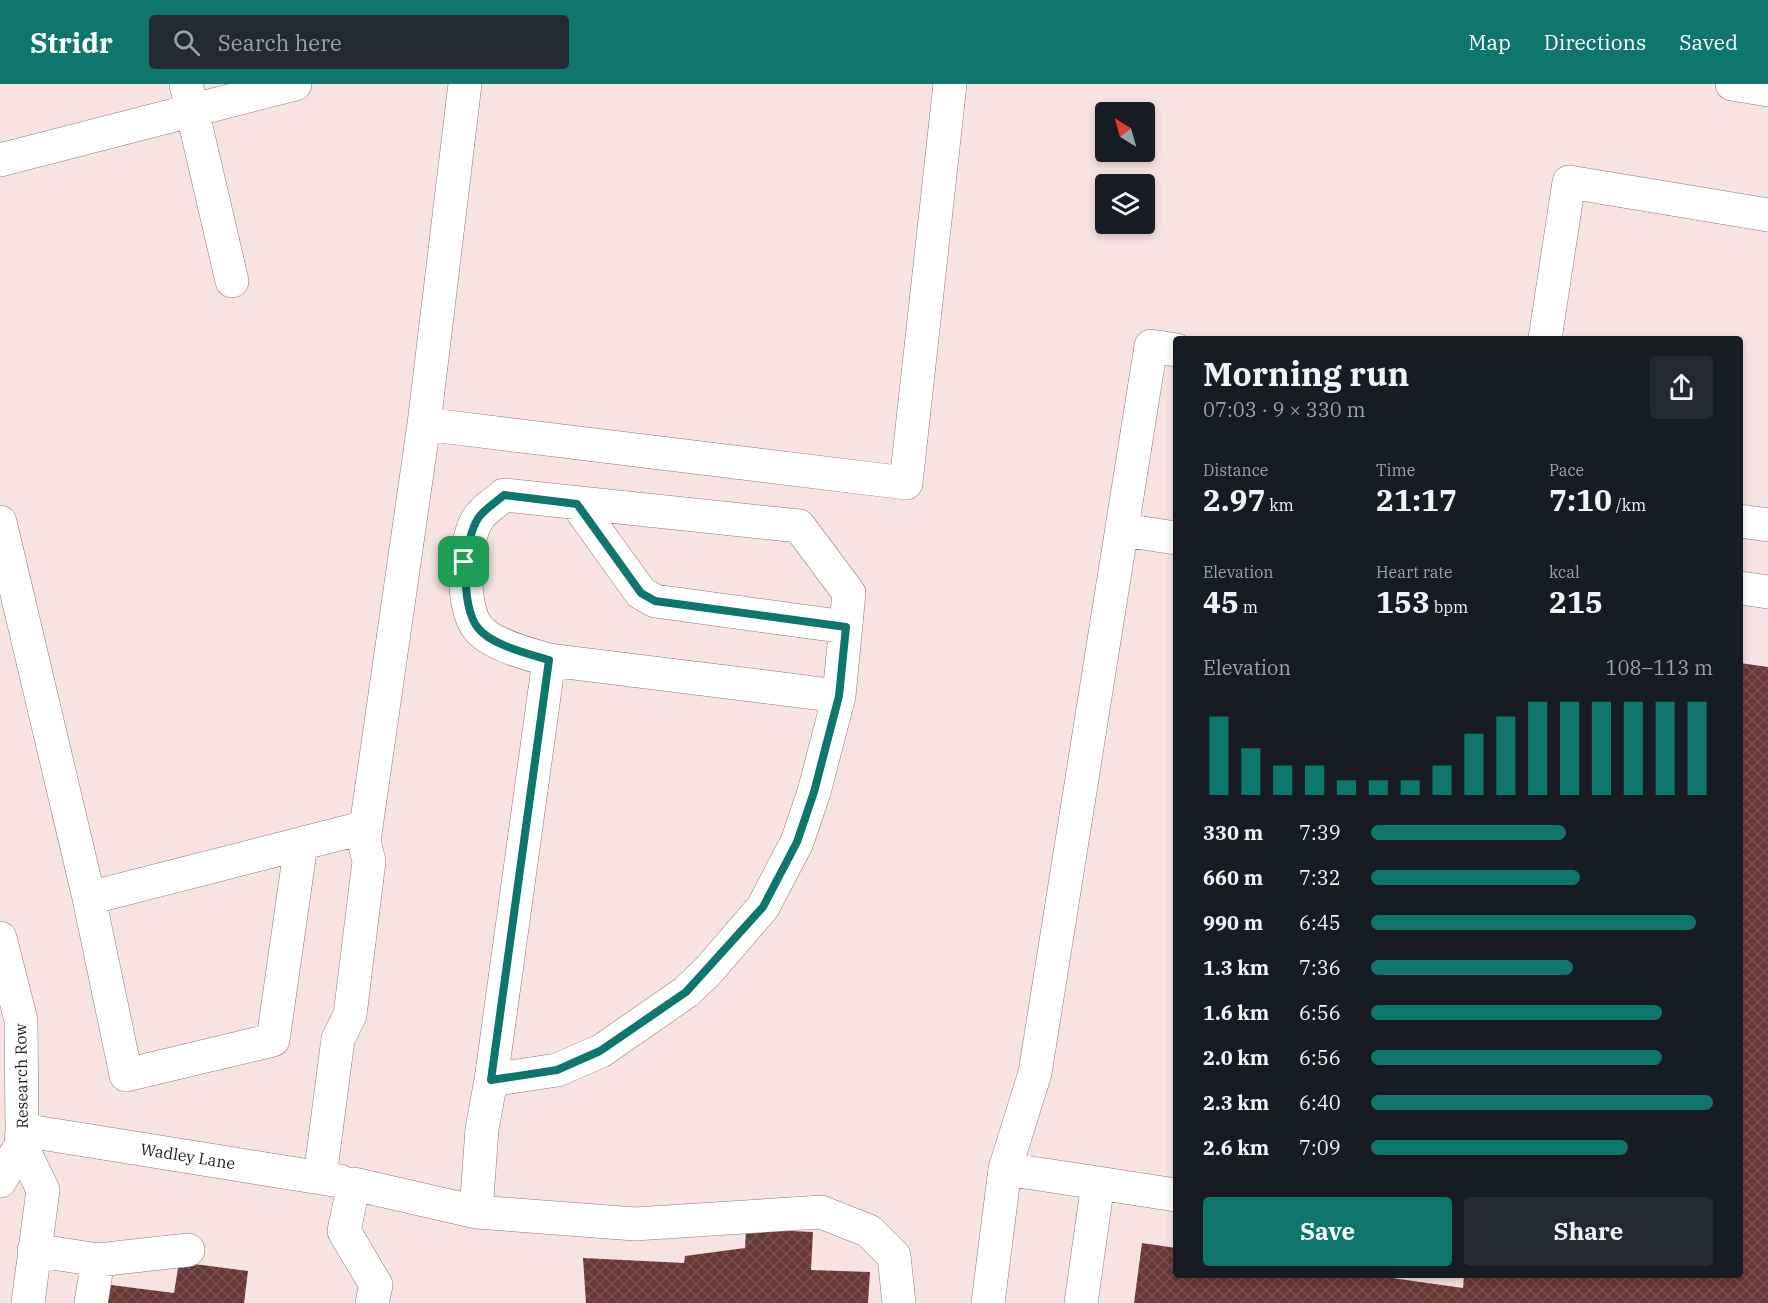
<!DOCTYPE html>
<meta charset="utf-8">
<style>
:root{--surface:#171b24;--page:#242831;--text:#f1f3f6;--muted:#9ea1a6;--accent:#0f766e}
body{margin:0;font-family:"IBM Plex Serif",serif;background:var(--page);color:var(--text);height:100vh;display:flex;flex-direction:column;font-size:22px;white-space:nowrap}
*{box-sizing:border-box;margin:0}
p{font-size:20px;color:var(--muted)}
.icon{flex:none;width:33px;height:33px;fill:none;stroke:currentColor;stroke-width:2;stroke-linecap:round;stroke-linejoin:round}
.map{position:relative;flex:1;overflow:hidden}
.sheet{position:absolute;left:1173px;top:252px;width:570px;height:942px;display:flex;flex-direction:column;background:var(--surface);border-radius:6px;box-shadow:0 3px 9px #0003}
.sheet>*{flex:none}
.needle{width:39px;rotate:323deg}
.buttons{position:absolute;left:1095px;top:18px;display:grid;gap:12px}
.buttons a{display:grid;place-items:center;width:60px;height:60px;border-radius:6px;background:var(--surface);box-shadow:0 3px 9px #0003;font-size:30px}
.pin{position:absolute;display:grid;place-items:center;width:51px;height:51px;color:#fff;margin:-26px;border-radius:12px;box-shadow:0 3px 9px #0006}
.round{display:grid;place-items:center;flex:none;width:63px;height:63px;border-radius:6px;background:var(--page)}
.headline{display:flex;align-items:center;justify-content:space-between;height:102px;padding:0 30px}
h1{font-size:33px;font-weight:700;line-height:45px}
.figures{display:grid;grid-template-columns:repeat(3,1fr);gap:9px;height:102px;padding:6px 30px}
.figures div{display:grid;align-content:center}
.figures b{font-size:30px;font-weight:700}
.figures small{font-size:16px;font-weight:400}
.figures p{font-size:16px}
.chart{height:168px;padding:12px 30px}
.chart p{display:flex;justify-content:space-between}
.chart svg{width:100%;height:108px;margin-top:6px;stroke:var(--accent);stroke-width:6}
.button{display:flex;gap:12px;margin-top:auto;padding:12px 30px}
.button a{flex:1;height:69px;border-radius:6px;background:var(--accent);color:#fff;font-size:24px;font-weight:700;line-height:69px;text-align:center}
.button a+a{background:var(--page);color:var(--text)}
ul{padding:0 30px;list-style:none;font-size:20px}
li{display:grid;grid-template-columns:96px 72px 1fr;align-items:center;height:45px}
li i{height:15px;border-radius:8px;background:var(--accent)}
header{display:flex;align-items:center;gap:36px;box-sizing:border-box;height:84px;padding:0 30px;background:var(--accent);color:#fff}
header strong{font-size:28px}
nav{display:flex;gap:33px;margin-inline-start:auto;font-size:21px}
.search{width:420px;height:54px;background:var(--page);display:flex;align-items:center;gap:15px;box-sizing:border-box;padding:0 21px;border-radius:6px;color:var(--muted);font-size:22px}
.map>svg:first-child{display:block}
.building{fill:url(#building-cross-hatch)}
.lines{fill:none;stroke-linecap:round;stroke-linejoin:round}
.minor-casing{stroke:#8c7a79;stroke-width:34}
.minor{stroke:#fff;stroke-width:33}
.route-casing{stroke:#fff;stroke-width:12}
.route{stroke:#0f766e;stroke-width:8}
.labels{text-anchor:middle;stroke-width:6;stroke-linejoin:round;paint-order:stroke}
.street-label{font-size:16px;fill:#241d1c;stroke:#fff}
</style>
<header>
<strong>Stridr</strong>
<div class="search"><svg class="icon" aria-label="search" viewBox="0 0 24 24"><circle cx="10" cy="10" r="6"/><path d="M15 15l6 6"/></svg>Search here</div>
<nav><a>Map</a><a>Directions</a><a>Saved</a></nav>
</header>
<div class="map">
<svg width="1768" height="1219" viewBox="0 0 1768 1219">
<defs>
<pattern id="building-cross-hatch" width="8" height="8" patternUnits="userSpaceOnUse" patternTransform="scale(1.5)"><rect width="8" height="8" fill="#683736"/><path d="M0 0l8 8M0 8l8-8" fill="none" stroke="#795151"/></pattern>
</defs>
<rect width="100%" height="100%" fill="#f7e3e2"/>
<path class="building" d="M1740 579 1768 583V1219H1134L1142 1159 1176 1164V1191H1371L1463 1204 1464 1191H1740Z
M746 1145 813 1148 811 1186 870 1188 868 1219H586L583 1174 684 1179 685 1172 745 1164Z
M179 1178 248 1187 244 1219H108L111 1201 174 1209Z"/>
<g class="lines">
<g class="minor-casing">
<path id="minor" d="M186 0 232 197
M1732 0 1768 6
M0 76 295 0
M1545 255 1569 98 1768 131
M424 340 906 399 950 0
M577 420 641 509 655 517 846 543
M1740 437 1768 441
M0 438 89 814 366 743
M1123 446 1176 454
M1740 504 1768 508
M549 576C529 570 491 561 478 544 460 522 463 455 479 433 485 425 496 418 504 411L799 442 849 509 839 612
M89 814 126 991 273 956 301 760
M0 854 21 936 22 1046 21 1061 0 1097
M22 1046 340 1097
M21 1061 43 1106 28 1219
M1005 1085 1098 1099
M320 1093 338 955 350 931 369 777 364 757 424 340 465 0
M476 1128 482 1045 491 996 557 986 601 967 686 908 708 887 763 823 797 758 814 708 839 612 549 576 491 996
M34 1166 98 1176 188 1166
M91 1219 98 1176
M372 1219 376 1201 344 1147 354 1100 476 1128 635 1140 821 1128 869 1147 894 1172 899 1219
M988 1219 1005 1085 1035 989 1151 262 1176 266
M1081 1219 1098 1099 1176 1111"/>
</g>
<use href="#minor" class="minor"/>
</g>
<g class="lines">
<g class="route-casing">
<path id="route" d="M504 411 577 420 641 509 655 517 846 543 839 612 814 708 797 758 763 823 686 908 600 967 557 986 491 996 549 576C529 570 491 561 478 544 460 522 463 455 479 433 485 425 496 418 504 411Z"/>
</g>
<use href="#route" class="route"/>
</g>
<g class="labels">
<g class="street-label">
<text transform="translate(21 992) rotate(-91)" y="6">Research Row</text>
<text transform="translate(188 1072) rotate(9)" y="6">Wadley Lane</text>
</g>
</g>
</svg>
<div class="buttons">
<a><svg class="needle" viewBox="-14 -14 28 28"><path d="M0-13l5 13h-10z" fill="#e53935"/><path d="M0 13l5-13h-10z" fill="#9ea1a6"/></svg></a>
<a><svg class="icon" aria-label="layers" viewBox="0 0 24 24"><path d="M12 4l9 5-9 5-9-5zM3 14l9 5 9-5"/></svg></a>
</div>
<div class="pin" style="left:464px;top:478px;background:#1e9e55"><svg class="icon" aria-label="arrive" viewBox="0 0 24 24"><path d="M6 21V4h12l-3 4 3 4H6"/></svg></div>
<section class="sheet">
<div class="headline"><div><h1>Morning run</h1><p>07:03 · 9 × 330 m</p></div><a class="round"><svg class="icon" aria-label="share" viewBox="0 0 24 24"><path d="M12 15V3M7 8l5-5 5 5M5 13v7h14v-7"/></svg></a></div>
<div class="figures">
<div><p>Distance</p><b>2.97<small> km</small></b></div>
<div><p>Time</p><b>21:17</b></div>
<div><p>Pace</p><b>7:10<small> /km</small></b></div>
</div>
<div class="figures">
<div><p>Elevation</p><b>45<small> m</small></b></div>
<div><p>Heart rate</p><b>153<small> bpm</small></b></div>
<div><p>kcal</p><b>215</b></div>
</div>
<div class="chart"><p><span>Elevation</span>108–113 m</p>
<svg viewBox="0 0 160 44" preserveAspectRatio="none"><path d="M5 44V12M15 44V25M25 44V32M35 44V32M45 44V38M55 44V38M65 44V38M75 44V32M85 44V19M95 44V12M105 44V6M115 44V6M125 44V6M135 44V6M145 44V6M155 44V6"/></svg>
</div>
<ul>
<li><b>330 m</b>7:39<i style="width:57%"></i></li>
<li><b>660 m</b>7:32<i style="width:61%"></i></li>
<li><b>990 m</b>6:45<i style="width:95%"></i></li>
<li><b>1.3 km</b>7:36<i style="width:59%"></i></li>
<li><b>1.6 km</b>6:56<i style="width:85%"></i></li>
<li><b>2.0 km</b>6:56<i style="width:85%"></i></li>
<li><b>2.3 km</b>6:40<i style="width:100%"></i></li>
<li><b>2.6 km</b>7:09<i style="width:75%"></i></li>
</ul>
<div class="button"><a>Save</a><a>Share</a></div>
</section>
</div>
